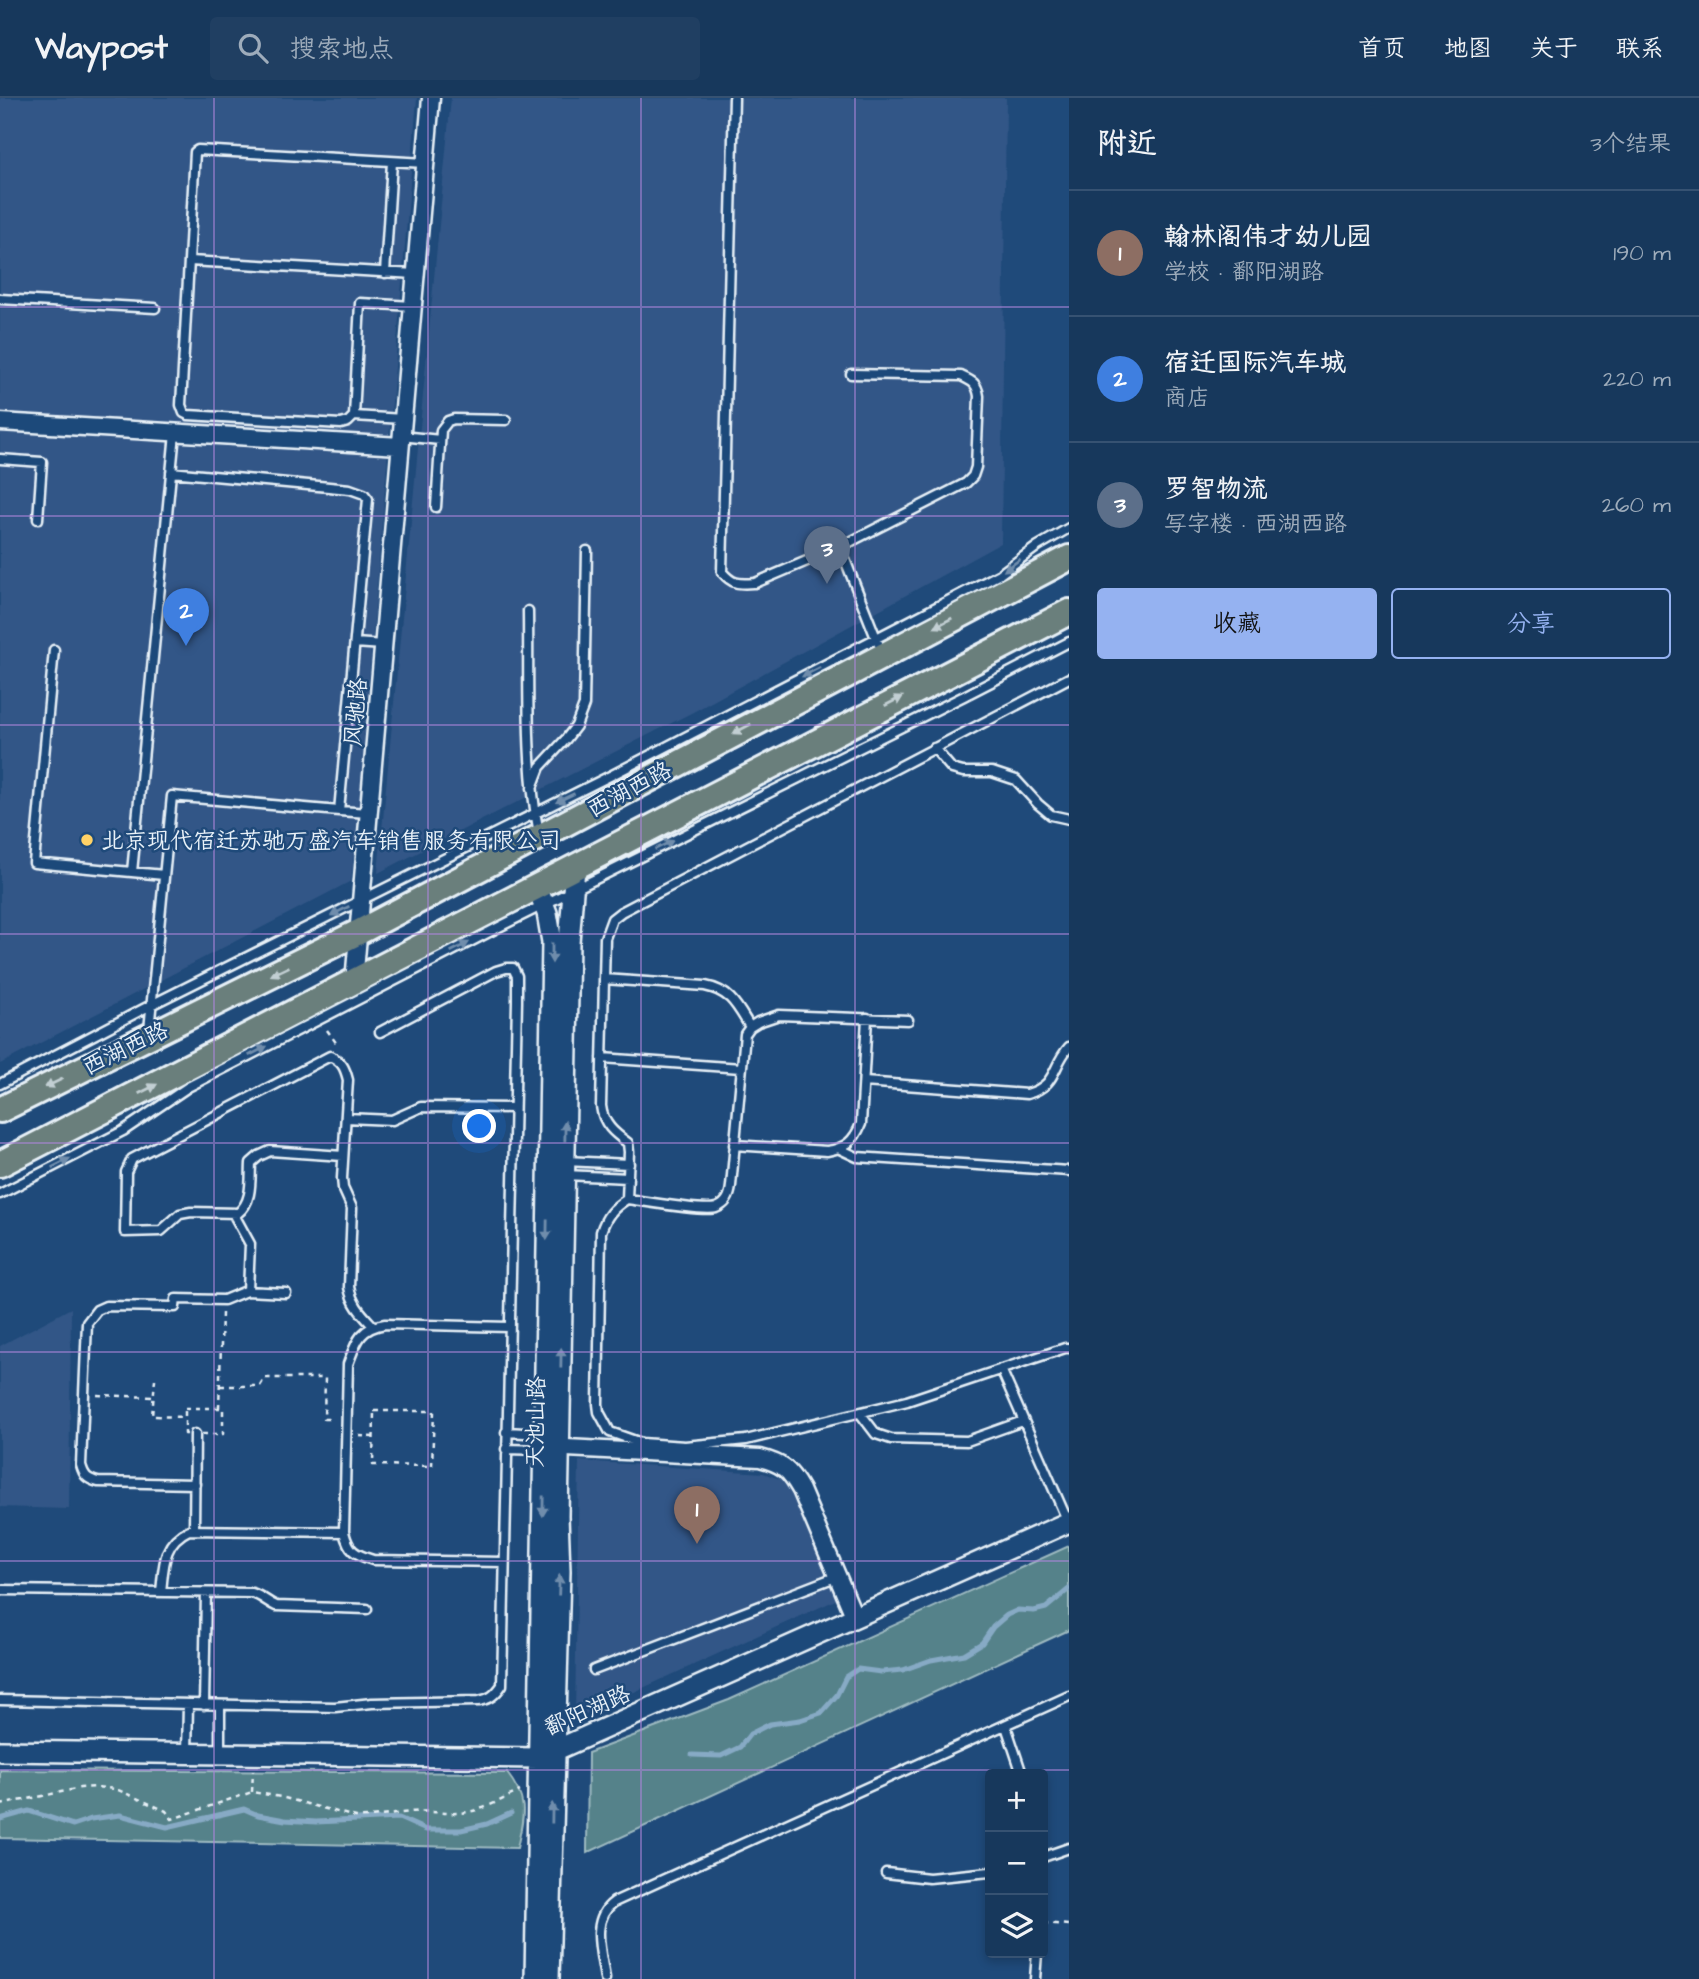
<!DOCTYPE html>
<html lang="zh">
<meta charset="utf-8">
<style>
:root{--surface:#17385c;--page:#203f62;--text:#f1f3f6;--muted:#9eacbb;--line:#365272;--accent:#95b2f1}
body{margin:0;font-family:"Architects Daughter","LXGW WenKai TC",sans-serif;background:var(--page);color:var(--text)}
.controls{position:absolute;right:21px;bottom:21px;display:grid;overflow:hidden;border-radius:7px;box-shadow:0 4px 10px #0003}
.controls button{width:63px;height:63px;display:grid;place-items:center;padding:0;border:0;border-bottom:2px solid var(--line);background:var(--surface);color:var(--text);font:35px sans-serif}
.you{position:absolute;left:480px;top:1029px;width:24px;height:24px;margin:-18px;border:5px solid #fff;border-radius:50%;background:#1a73e8;box-shadow:0 0 0 10px #1a73e833}
.badge{display:grid;place-items:center;width:46px;height:46px;border-radius:50%;background:var(--accent);color:#fff;font-size:23px;font-weight:700}
.pin{position:absolute;translate:-50% -58px;filter:drop-shadow(0 2px 4px #0008)}
.pin::after{content:'';position:absolute;top:37px;width:24px;height:21px;background:inherit;clip-path:polygon(0 0,100% 0,50% 100%)}
.list{margin:0;padding:0;list-style:none}
h2{display:flex;justify-content:space-between;align-items:center;height:91px;margin:0;padding:0 28px;font-size:30px}
h2 small{font-size:23px;font-weight:400;color:var(--muted)}
.list li{display:grid;grid-template-columns:46px 1fr auto;gap:21px;align-items:center;box-sizing:border-box;height:126px;padding:0 28px;border-top:2px solid var(--line)}
.list b{display:block;font-size:26px;white-space:nowrap}
.list p{margin:0;font-size:23px;white-space:nowrap;color:var(--muted)}
.list em{font-size:23px;font-style:normal;color:var(--muted)}
.actions{display:flex;gap:14px;padding:21px 28px}
.actions a{flex:1;padding:16px 0;border:2px solid var(--accent);border-radius:7px;text-align:center;font-size:24px;color:var(--accent)}
.actions .main{background:var(--accent);color:#111}
.icon{flex:none;width:38px;height:38px;fill:none;stroke:currentColor;stroke-width:2;stroke-linecap:round;stroke-linejoin:round}
.map{position:relative;flex:none;width:1069px;height:1881px;overflow:hidden}
header{display:flex;align-items:center;gap:42px;box-sizing:border-box;height:98px;padding:0 35px;background:var(--surface);border-bottom:2px solid var(--line)}
header strong{font-size:33px}
nav{display:flex;gap:38px;margin-inline-start:auto;font-size:24px}
.search{width:490px;height:63px;background:var(--page);display:flex;align-items:center;gap:18px;box-sizing:border-box;padding:0 24px;border-radius:7px;color:var(--muted);font-size:26px}
main{display:flex}
aside{flex:1;background:var(--surface)}
.map>svg:first-child{display:block}
.built{fill:#335787}
.green{fill:#55828a;stroke:#9ebac1;stroke-width:2}
.lines{fill:none;stroke-linecap:round;stroke-linejoin:round}
.stream{stroke:#87aac5;stroke-width:5}
.service-casing{stroke:#e8f1f8;stroke-width:13}
.minor-casing{stroke:#e8f1f8;stroke-width:21}
.tertiary-casing{stroke:#e8f1f8;stroke-width:24}
.primary-casing{stroke:#e8f1f8;stroke-width:30}
.path{stroke:#e8f1f8;stroke-width:2.5;stroke-dasharray:5 5;stroke-linecap:butt}
.service{stroke:#1f4a7a;stroke-width:8}
.minor{stroke:#1f4a7a;stroke-width:16}
.tertiary{stroke:#1f4a7a;stroke-width:19}
.primary{stroke:#6b7f7c;stroke-width:24}
.oneway{fill:#6f8dac}
.oneway2{fill:#c2cfd3}
.grid{fill:none;stroke:#ac85d9;stroke-width:2;stroke-opacity:0.55}
.poi-dot{fill:#ffd166;stroke:#1f4a7a;stroke-width:2.5}
.labels{text-anchor:middle;stroke-width:5;stroke-linejoin:round;paint-order:stroke}
.street-label{font-size:23px;fill:#e8f1f8;stroke:#1f4a7a}
.poi-label{font-size:23px;fill:#e8f1f8;stroke:#1f4a7a;text-anchor:start}
</style>
<header>
<strong>Waypost</strong>
<div class="search"><svg class="icon" aria-label="search" viewBox="0 0 24 24"><circle cx="10" cy="10" r="6"/><path d="M15 15l6 6"/></svg>搜索地点</div>
<nav><a>首页</a><a>地图</a><a>关于</a><a>联系</a></nav>
</header>
<main>
<div class="map">
<svg width="1069" height="1881" viewBox="0 0 1069 1881">
<rect width="100%" height="100%" fill="#1f4a7a"/>
<filter id="ink" filterUnits="userSpaceOnUse"><feTurbulence type="fractalNoise" baseFrequency=".0143" numOctaves="2"/><feDisplacementMap in="SourceGraphic" scale="14" xChannelSelector="R" yChannelSelector="G"/><feConvolveMatrix kernelMatrix="1 2 1 2 8 2 1 2 1" color-interpolation-filters="sRGB"/></filter>
<g filter="url(#ink)">
<path class="built" d="M0,0H417L357,731L351,783L0,966Z
M451,0H1006L1001,445L693,614L378,775Z
M71,1210L69,1411L0,1409V1248Z
M579,1363L763,1375L785,1383L793,1391L838,1501L575,1621Z"/>
<path class="green" d="M1069,1448V1532L587,1755L588,1655L729,1602Z
M0,1672L507,1675C529,1703 524,1717 517,1750L0,1740Z"/>
<g class="lines">
<path class="stream" d="M692,1657L721,1658L740,1649L750,1636L770,1626L800,1622L821,1615L837,1597L846,1579L858,1571L881,1574L903,1572L931,1562L964,1556L982,1545L993,1529L1007,1517L1018,1512L1034,1513L1046,1510L1069,1491
M0,1721L29,1713L73,1727L91,1721L120,1717L167,1729L244,1711L258,1717L285,1722L316,1724L399,1720L426,1732H461L487,1726L511,1715"/>
<defs>
<path id="service" d="M734,0L722,474C733,487 739,486 755,485L840,449L878,545
M190,163L415,176
M385,175L392,64
M0,201L155,210
M354,318L348,324L341,326L188,317L184,315L181,307L195,54L198,52L425,65
M403,321L354,318L360,205L413,208
M401,338L440,342
M0,361L42,364L38,421
M171,374L350,391L364,396L368,401L339,713L369,715
M436,409L441,332L448,323L454,321L506,322
M840,449L966,385L973,378L976,369L979,298C977,285 972,283 961,278L851,276
M528,513C529,587 525,663 539,736
M355,545L383,547
M54,552L34,765L164,777
M934,650L952,671L963,674H992L1016,682L1038,706L1051,717L1069,721
M532,690L540,669L566,641L576,628L584,607L587,453
M132,774L175,335
M604,881L705,888C731,893 737,908 750,929
M908,922L779,917L758,924L750,929L745,936L731,1088C730,1098 727,1106 716,1110C704,1114 643,1103 627,1101C613,1110 606,1118 601,1134L598,1306L599,1314L610,1334L641,1345L685,1348L746,1342L907,1303L1065,1250H1069
M149,932L172,698L339,713
M602,960L741,970
M864,984L1027,996C1058,987 1051,969 1069,949
M0,986L151,907L612,677L1000,476L1038,448L1069,430
M346,1020L392,1022L421,1009L514,1010
M734,1047L827,1053C846,1050 854,1043 861,1026L867,920
M840,1051L857,1059L1069,1073
M343,1058L270,1053L259,1058L251,1065C250,1082 253,1103 238,1115L191,1114L180,1116L161,1133L125,1134L126,1074L132,1061L330,958C342,963 345,970 348,982L342,1080L343,1090L352,1110L349,1189C352,1206 361,1215 373,1228
M565,1063L629,1066
M565,1077L628,1080
M0,1096L123,1033L188,989L501,828L964,598L1069,544
M627,1101L629,1054L628,1045C614,1035 603,1026 601,1008L605,840L612,821L621,814L1069,580
M233,1115L250,1146L248,1193
M1001,1271L1068,1424
M860,1315L876,1336L891,1341L967,1343L1023,1323
M506,1334L544,1336
M506,1351L544,1352
M195,1386L98,1384C87,1381 84,1378 81,1367L87,1225L97,1212L106,1208L175,1209L176,1201L224,1202L246,1193L286,1195
M194,1431L195,1336
M504,1464L373,1462C354,1456 349,1453 344,1434L348,1266C356,1245 359,1230 385,1226L509,1229
M0,1492L252,1495C262,1498 267,1504 276,1508L367,1511
M161,1494C164,1468 162,1445 189,1432L344,1434
M594,1572L838,1478
M0,1602L335,1609L372,1605L479,1603C490,1601 495,1597 502,1587L517,903V878L513,870H506L496,873L380,934
M204,1607L206,1495
M1006,1628L1022,1676
M187,1656L188,1606
M220,1656V1607
M1043,1759L1069,1750
M886,1775L929,1780L990,1774
M605,1881C602,1856 589,1822 614,1804L1069,1598
M1035,1881L1037,1855"/>
<path id="minor" d="M0,324L400,348
M354,884L431,0
M547,1349L760,1360C783,1366 789,1371 801,1392L855,1520"/>
<path id="tertiary" d="M0,1653L538,1660L1069,1424
M535,1881L552,844L547,815L537,789
M549,1881L560,1473L558,1418L569,844L575,769"/>
<path id="primary" d="M0,1012L359,834L1069,460
M0,1066C358,884 712,696 1069,514"/>
</defs>
<use href="#service" class="service-casing"/>
<use href="#minor" class="minor-casing"/>
<use href="#tertiary" class="tertiary-casing"/>
<use href="#primary" class="primary-casing"/>
<path class="path" d="M327,932L337,946
M155,1281L152,1318L184,1319
M220,1288H260L265,1280H325L324,1321H333
M97,1297L153,1299
M185,1310H223V1336H185Z
M219,1310L222,1215
M374,1313H434L432,1368L373,1367Z
M359,1338L373,1339
M252,1694L253,1673
M0,1707L80,1690L96,1689L116,1691L166,1713L172,1721L252,1694L281,1699L356,1719C375,1720 392,1716 410,1714C426,1712 443,1716 459,1715C481,1714 500,1702 520,1693
M1043,1825L1069,1827"/>
<use href="#service" class="service"/>
<use href="#minor" class="minor"/>
<use href="#tertiary" class="tertiary"/>
<use href="#primary" class="primary"/>
</g>
<defs><path id="oneway-solid" d="M-6-.8H1V-3.2L6.5 0L1 3.2V.8H-6Z" transform="scale(1.75)"/></defs>
<g class="oneway">
<use href="#oneway-solid" transform="translate(1012 467) rotate(144)"/>
<use href="#oneway-solid" transform="translate(811 574) rotate(153)"/>
<use href="#oneway-solid" transform="translate(565 700) rotate(154)"/>
<use href="#oneway-solid" transform="translate(664 747) rotate(-26)"/>
<use href="#oneway-solid" transform="translate(340 813) rotate(153)"/>
<use href="#oneway-solid" transform="translate(460 849) rotate(-27)"/>
<use href="#oneway-solid" transform="translate(552 855) rotate(90)"/>
<use href="#oneway-solid" transform="translate(258 953) rotate(-27)"/>
<use href="#oneway-solid" transform="translate(565 1033) rotate(-89)"/>
<use href="#oneway-solid" transform="translate(61 1065) rotate(-27)"/>
<use href="#oneway-solid" transform="translate(547 1132) rotate(91)"/>
<use href="#oneway-solid" transform="translate(561 1260) rotate(-89)"/>
<use href="#oneway-solid" transform="translate(543 1408) rotate(91)"/>
<use href="#oneway-solid" transform="translate(559 1487) rotate(-88)"/>
<use href="#oneway-solid" transform="translate(552 1715) rotate(-89)"/>
</g>
<g class="oneway2">
<use href="#oneway-solid" transform="translate(943 525) rotate(152)"/>
<use href="#oneway-solid" transform="translate(894 603) rotate(-27)"/>
<use href="#oneway-solid" transform="translate(742 631) rotate(152)"/>
<use href="#oneway-solid" transform="translate(280 873) rotate(154)"/>
<use href="#oneway-solid" transform="translate(54 985) rotate(154)"/>
<use href="#oneway-solid" transform="translate(148 991) rotate(-27)"/>
</g>
</g>
<path class="grid" d="M214,0V1881M428,0V1881M641,0V1881M855,0V1881M0,209H1069M0,418H1069M0,627H1069M0,836H1069M0,1045H1069M0,1254H1069M0,1463H1069M0,1672H1069"/>
<circle class="poi-dot" cx="87" cy="742" r="7"/>
<g class="labels">
<g class="street-label">
<text transform="translate(355 614) rotate(-85)" y="8">风驰路</text>
<text transform="translate(629 691) rotate(-28)" y="8">西湖西路</text>
<text transform="translate(125 950) rotate(-26)" y="8">西湖西路</text>
<text transform="translate(535 1324) rotate(-89)" y="8">天池山路</text>
<text transform="translate(587 1612) rotate(-24)" y="8">鄱阳湖路</text>
</g>
<g class="poi-label">
<text x="101" y="750">北京现代宿迁苏驰万盛汽车销售服务有限公司</text>
</g>
</g>
</svg>
<div class="controls">
<button>+</button>
<button>−</button>
<button><svg class="icon" aria-label="layers" viewBox="0 0 24 24"><path d="M12 4l9 5-9 5-9-5zM3 14l9 5 9-5"/></svg></button>
</div>
<div class="you"></div>
<div class="pin badge" style="left:697px;top:1446px;background:#8d6e63">1</div>
<div class="pin badge" style="left:186px;top:548px;background:#3f7fe0">2</div>
<div class="pin badge" style="left:827px;top:486px;background:#5c6f8a">3</div>
</div>
<aside>
<h2>附近<small>3个结果</small></h2>
<ul class="list">
<li><span class="badge" style="background:#8d6e63">1</span><div><b>翰林阁伟才幼儿园</b><p>学校 · 鄱阳湖路</p></div><em>190 m</em></li>
<li><span class="badge" style="background:#3f7fe0">2</span><div><b>宿迁国际汽车城</b><p>商店</p></div><em>220 m</em></li>
<li><span class="badge" style="background:#5c6f8a">3</span><div><b>罗智物流</b><p>写字楼 · 西湖西路</p></div><em>260 m</em></li>
</ul>
<div class="actions"><a class="main">收藏</a><a>分享</a></div>
</aside>
</main>
